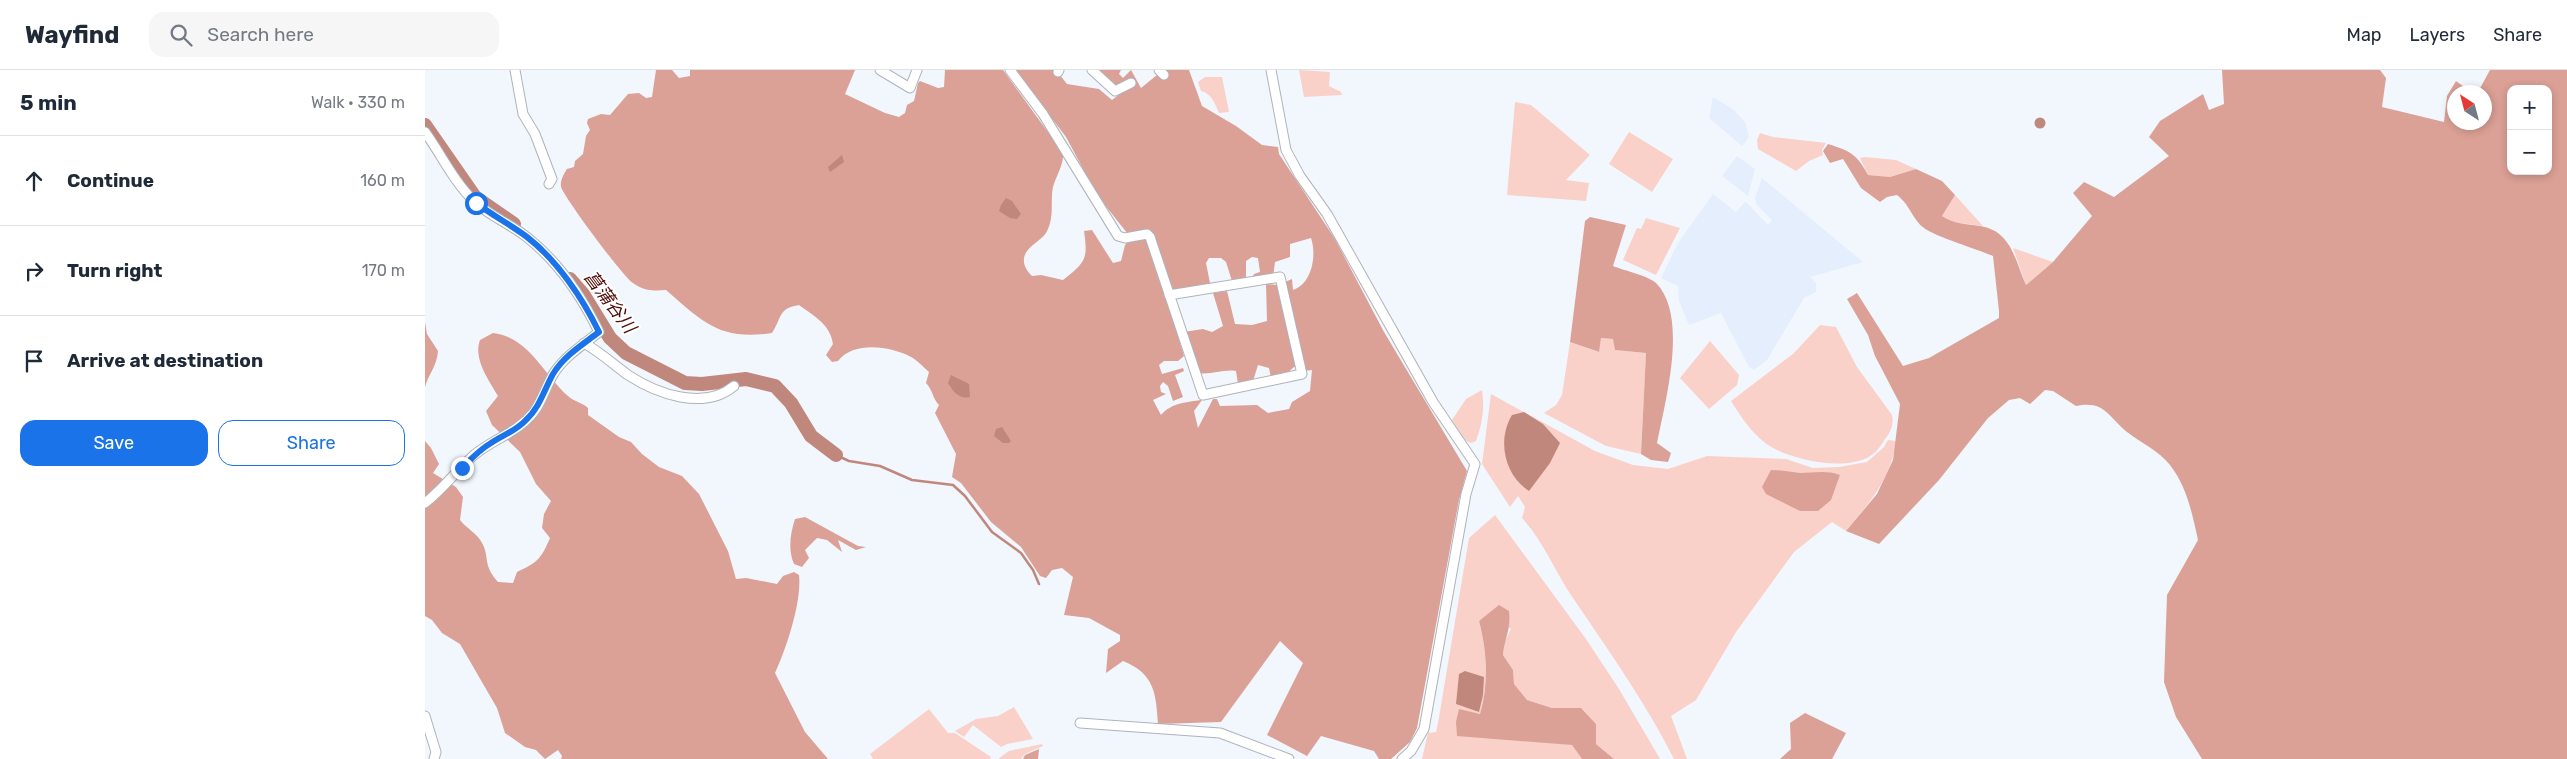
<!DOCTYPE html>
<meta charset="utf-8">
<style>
:root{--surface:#fff;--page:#f6f6f7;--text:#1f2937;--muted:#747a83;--line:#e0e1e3;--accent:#1a73e8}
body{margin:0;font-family:Rubik,"Noto Sans JP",sans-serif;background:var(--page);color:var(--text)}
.controls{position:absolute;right:15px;top:15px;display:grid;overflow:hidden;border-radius:10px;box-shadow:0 2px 8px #0003}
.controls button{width:45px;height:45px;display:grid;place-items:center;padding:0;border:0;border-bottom:1px solid var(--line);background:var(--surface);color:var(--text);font:25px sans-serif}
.compass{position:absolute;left:2022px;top:15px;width:45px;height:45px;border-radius:50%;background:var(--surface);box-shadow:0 2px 8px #0003;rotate:324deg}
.stop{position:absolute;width:15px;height:15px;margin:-11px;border:4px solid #1a73e8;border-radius:50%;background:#fff}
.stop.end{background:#1a73e8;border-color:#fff;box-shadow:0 1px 5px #0008}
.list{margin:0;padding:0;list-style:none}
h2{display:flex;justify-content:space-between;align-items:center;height:65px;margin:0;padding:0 20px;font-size:21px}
h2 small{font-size:16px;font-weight:400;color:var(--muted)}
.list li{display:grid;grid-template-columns:32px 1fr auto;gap:15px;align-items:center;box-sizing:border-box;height:90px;padding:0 20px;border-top:1px solid var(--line)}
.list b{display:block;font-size:19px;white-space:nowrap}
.list em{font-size:16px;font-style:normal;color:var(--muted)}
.actions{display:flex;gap:10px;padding:15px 20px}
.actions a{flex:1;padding:11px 0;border:1px solid var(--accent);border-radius:15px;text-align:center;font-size:18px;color:var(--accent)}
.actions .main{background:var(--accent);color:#fff}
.icon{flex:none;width:28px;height:28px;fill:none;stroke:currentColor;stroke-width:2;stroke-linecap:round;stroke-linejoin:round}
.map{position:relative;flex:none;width:2142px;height:689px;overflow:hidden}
header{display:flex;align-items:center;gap:30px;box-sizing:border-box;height:70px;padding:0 25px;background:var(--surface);border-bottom:1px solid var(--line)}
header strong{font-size:24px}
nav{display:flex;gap:28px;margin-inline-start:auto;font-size:18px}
.search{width:350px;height:45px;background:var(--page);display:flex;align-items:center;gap:12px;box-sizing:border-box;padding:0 18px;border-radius:15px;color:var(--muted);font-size:19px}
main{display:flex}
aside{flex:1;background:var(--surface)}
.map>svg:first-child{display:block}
.built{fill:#e4eefd}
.green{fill:#f9d1c9;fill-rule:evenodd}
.forest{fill:#dba096;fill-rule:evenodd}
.water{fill:#c0877d}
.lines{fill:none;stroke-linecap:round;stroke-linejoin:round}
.stream{stroke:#c0877d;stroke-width:2.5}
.river{stroke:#c0877d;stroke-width:14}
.minor-casing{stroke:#aeb3bb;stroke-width:11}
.minor{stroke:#fff;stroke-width:9}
.route{stroke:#1a73e8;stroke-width:6}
.labels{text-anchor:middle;stroke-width:4;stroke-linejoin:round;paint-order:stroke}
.water-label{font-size:18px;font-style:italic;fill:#520c05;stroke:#fff}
</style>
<header>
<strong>Wayfind</strong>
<div class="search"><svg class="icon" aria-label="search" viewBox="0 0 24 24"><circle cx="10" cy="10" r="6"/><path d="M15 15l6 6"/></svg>Search here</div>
<nav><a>Map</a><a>Layers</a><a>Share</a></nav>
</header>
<main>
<aside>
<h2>5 min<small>Walk · 330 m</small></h2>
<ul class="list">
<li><svg class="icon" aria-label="ahead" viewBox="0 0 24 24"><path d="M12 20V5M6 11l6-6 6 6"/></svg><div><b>Continue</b></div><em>160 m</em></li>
<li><svg class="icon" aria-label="right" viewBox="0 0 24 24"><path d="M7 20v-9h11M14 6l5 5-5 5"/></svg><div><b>Turn right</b></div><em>170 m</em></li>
<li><svg class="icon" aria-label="arrive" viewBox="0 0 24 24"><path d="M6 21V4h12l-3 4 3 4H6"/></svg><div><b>Arrive at destination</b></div></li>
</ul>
<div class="actions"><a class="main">Save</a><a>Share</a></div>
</aside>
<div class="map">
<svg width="2142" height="689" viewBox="0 0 2142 689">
<rect width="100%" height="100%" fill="#f2f7fe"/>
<path class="built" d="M1288,27L1309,40L1320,52L1324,67L1317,76L1284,48Z
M1312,86L1330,99L1323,126L1297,106Z
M1337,108L1438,192L1385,207L1391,213V222L1379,228L1342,290L1329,300L1324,297L1296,243L1264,255L1254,231L1253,216L1236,208L1253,173L1288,124L1311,142L1320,132L1322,133L1343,155L1347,150L1331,134L1330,128Z"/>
<path class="green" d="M874,0L905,2L904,16L916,22L917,25L879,27Z
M780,7H797L804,42L794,43C789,32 787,24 776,21L773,12Z
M1090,32L1106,35L1165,85L1141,110L1164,113L1161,131L1082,125Z
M1204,62L1248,89L1227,122L1184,94Z
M1335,63L1348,67L1401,73L1397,80L1398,85L1384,91L1371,101L1333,79L1332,70Z
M1440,87L1471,90L1491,99L1465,107L1443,105L1435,88Z
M1530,125L1558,156L1526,152L1517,146Z
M1221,148L1255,158L1231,205L1198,190L1212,158L1216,159Z
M1588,178L1628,192L1601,215Z
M1395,255L1411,257L1432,297L1467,345C1469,354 1466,362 1460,369C1457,374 1453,380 1448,384C1426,402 1375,391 1352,380C1331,370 1318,350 1306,331L1369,283Z
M1176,268L1189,269L1190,280L1221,283L1216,384L1181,376L1119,343L1131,335L1137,325L1145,272L1173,282Z
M1285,271L1314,305L1312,315L1284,339L1255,308Z
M1057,320C1060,338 1057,355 1051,371L1046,373L1040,370L1027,350L1041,329Z
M1066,324L1170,381L1208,395L1243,399L1282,386L1361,389L1388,398L1414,397L1442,392L1459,377L1463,370L1471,371C1466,409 1444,433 1421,461L1407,452L1369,482L1311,562L1271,630L1246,646L1262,689H1249C1221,633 1183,580 1148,528C1130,502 1119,472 1097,448L1100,437L1093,426L1085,437L1057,394ZM1364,400L1372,403L1415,405L1410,418Z
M1070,445L1161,569L1194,619L1235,689H1189L1171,674V654L1156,638H1127L1102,630L1089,614L1088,600L1078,585L1080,571L1086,559L1066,543L1054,551C1062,582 1064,614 1055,644L1034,640L1105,670L1147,675L1157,689H997L1003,663L1011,662L1013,653L1044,468Z
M589,637L608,669L582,674L576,677L548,655L539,667L530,661L551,649L573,646Z
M504,639L523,663H530L566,687L565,689H448L445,684Z
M617,674L618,676L600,684L596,689H573L584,681Z"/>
<path class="forest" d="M231,0H247L254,8L265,6V0H430L420,24L460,43L474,47L480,43L482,35L489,31L493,13L495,11L513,18L519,17L520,0H578L638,83C639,95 631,106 628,117C625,132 630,148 621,163C616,171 599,178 599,189C598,196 603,202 607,206L616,205L638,210C661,192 663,189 659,161L667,160L688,193L696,191L700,175L706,168L672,125L641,67L590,0H631L642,14L674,19L687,30L708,14L691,19L672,0H696L694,4L698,8L706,0L716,18L738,0H764L777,36L811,56L837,75L853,77L854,84L910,169L959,262L1042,401L1034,430L992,658L985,672L966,689H954L949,681L896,666L882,686L842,665L878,593L855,571L796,652L733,654C731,624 730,604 698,591L681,603L683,579L695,571V565L664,548L639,545L648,507L637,498L627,500L621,508L615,506L596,477L566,452L536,413L527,407L531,384L510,343L514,335C507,328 508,320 501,313L504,302C498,297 492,290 486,287C465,276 429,271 413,291L407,292L401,285L408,274C405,254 390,247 374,235C353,238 357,248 347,263C295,271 278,252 241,220C228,221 219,221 208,213C198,207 139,127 136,117C135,110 139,104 142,99L149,97L150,91L158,84L161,66L165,60L162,53L163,49L176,44L185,45L203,24L214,23L221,28L227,27ZM886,168C892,185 887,214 868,220L867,209L853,215L841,214L842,251L827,255L810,254L802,221L788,223L798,256L787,262L778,259L759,262L773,303C786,305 798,299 811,301L813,314L828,311L833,295L844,298L846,308L861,304L869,297L879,301L887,300L885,321L867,332L864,339L843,343L832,335L795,336L792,329H788L773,358L769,341L777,330C762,332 746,333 736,345L728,330L741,324L736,322L735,316L738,312L743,316L748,331L758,327L750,305L759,301L758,298L737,304L734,295L739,291H753L759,286L739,222L799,212L785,213L781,193L784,188H796L801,192L807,211L821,210V191L827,187L833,188L835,202L829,204L826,210L848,207L850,192L865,187V174Z
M1797,0H1955L1961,8L1957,37L2019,52L2022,26L2031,11L2046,22H2030V52H2060V22H2053L2065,0H2142V689H1777L1751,647L1739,612L1742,525L1773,470C1767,443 1762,417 1745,395C1734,381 1715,372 1702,362C1683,346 1679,330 1651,336L1628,321L1620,320L1605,334L1595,328L1584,330L1563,348L1514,410L1454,474L1421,461L1452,424L1468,390L1475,334L1450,286L1443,265L1422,229L1432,223L1478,296L1504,288L1574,248V241L1568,186C1552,179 1511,167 1499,158C1487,149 1486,136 1472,125L1462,127L1455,132L1436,118L1418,89L1405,93L1398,81L1403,74C1425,81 1432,84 1443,105L1465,107L1491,99L1517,111L1530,125L1517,146C1529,154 1541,154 1555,156C1587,161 1590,191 1601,215L1628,192L1667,146L1648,123L1659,112L1689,127L1744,86L1724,67L1735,51L1778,24L1784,40L1799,34ZM2086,19H2123V101H2086Z
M1165,147L1201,155L1188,196C1200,201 1222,205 1231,213C1264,246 1240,332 1232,373L1246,383L1243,392L1226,390L1216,384L1221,283L1190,280L1188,269L1176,268L1174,282L1145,272L1160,151Z
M0,252L2,264L13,281C12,296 4,303 0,317Z
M68,263C104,267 118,304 143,326C149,332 157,332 163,338V345L194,367L206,372L217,384L234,397L257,406L274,424L303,481L311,509L321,508L352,514L358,506L369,502L374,505C377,532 361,579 350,603L380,662L403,689H136L137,686L133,680L120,689L111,680L100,677L80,663L72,638L35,574L17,563L7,550L0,546V371L6,378L14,394L8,403L31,417L38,427L35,450C42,459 52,463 57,473C65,487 57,494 73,512L88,513L92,502C112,493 116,489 125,468L117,458L119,444L126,431L111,414L95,382L67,355L61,341L73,326C64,310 48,289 55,270Z
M1346,400C1356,400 1365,402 1375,403C1389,403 1401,400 1415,405L1406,430L1393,441H1375L1341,424L1337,417Z
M380,447L433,476L441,477L431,480L413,470L417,482L402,470L392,468L380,480L384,488L377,497L369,494C363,480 365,464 370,449Z
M1074,535L1084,541C1086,561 1080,566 1078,585L1088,600L1089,614L1102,630L1127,638H1156L1171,654V674L1189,689H1157L1147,675L1032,666L1031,652L1034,639L1055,644C1064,614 1062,581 1054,551Z
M1380,643L1421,663L1407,689H1355L1366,679L1365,653Z
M614,679L613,689H598L600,685Z"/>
<path class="water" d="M1609.5 53a5.5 5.5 0 1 1 11 0a5.5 5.5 0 1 1-11 0Z
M417,85L419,92L405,102L403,97Z
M581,128L587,131L596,144L592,149L585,148L574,141L576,135Z
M526,305L544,314L545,327C534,330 528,321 523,313Z
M1099,342L1118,354L1135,373L1125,393L1104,421C1079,405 1072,370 1087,345Z
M577,357L586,371L584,373H578L569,366L571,359Z
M1040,601L1059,607L1058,625L1054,642L1031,634L1034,604Z"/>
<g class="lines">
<path class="stream" d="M411,385L424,391L455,396L487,410L528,415L540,426L567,462L596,483L608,500L614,514"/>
<path class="river" d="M0,55L50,127L89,154
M145,209L158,224L185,268L201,283L260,313L277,314L321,309L350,316L366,333L386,366L411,385"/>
<defs>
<path id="minor" d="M90,0L98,44L110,64L127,109L124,114
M455,0L485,18L492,0
M585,0L618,44L693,166L700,168L722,164L725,167L778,325L877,304L855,207L744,225
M667,0L690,21L706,13
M734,0L739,5
M846,0L861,80L875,106L902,144L1008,332L1050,394L1041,424L999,659L986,681L977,689
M633,2L634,0
M0,62C16,84 29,112 49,131C64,146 86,154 103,168C133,192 157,227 174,262C158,275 140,286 129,303C121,316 117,332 108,343C92,363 68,369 49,385C32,400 19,418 0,433
M159,273C175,282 188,294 203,305C232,324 279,341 309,316
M0,646L11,682L9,689
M655,653L795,663L864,689"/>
</defs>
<use href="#minor" class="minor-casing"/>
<use href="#minor" class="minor"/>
</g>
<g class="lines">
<path class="route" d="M37,398C46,389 54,380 66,373C78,365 91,361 101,350C115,337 119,320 128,304C139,286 157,275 174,262C158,229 132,190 102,167C86,155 67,145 51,133"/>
</g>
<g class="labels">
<g class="water-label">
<text transform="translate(185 232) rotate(53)" y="6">菖蒲谷川</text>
</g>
</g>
</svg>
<div class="controls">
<button>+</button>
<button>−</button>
</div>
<svg class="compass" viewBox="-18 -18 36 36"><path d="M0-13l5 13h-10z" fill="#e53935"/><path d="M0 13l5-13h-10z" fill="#747a83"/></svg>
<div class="stop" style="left:51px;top:133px"></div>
<div class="stop end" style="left:37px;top:398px"></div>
</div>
</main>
